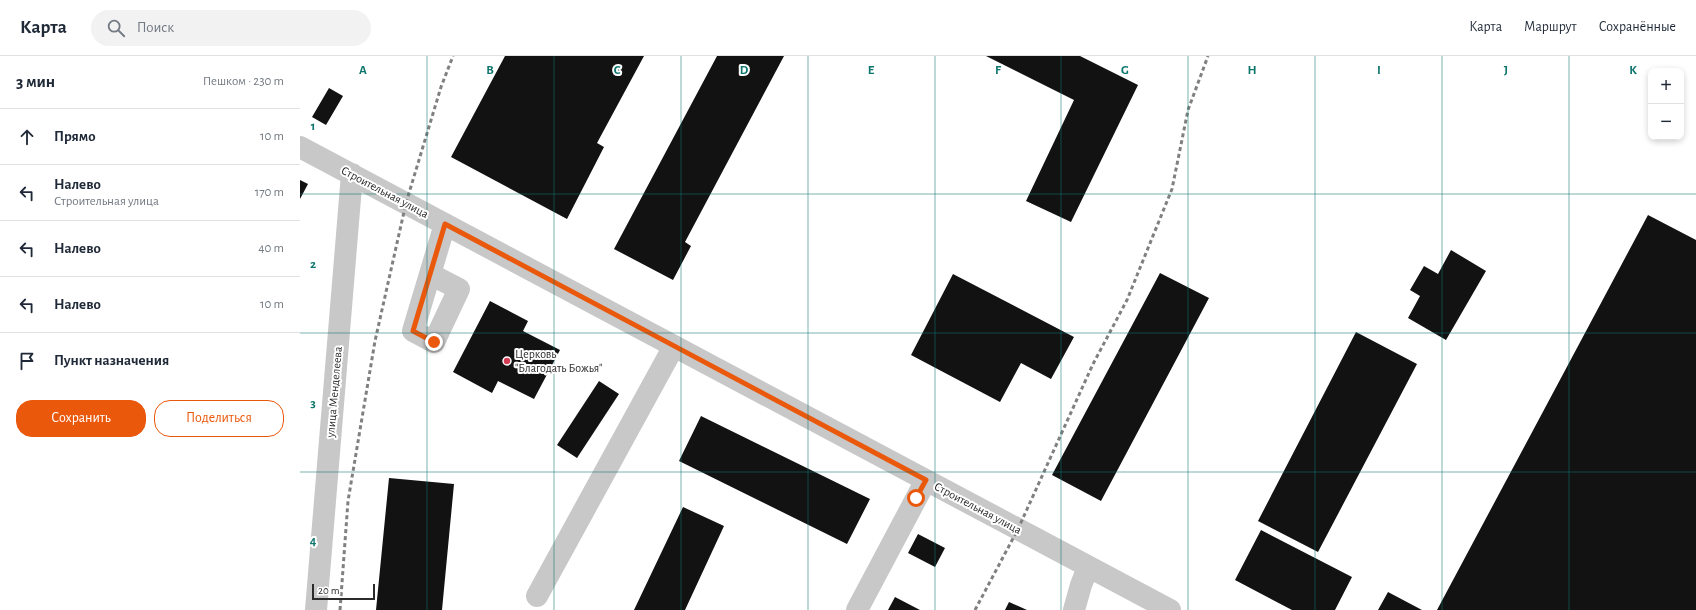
<!DOCTYPE html>
<html lang="ru">
<meta charset="utf-8">
<style>
:root{--surface:#fff;--page:#f2f2f3;--text:#1f2937;--muted:#747a83;--line:#e0e1e3;--accent:#ea580c}
body{margin:0;font-family:"Alegreya Sans",sans-serif;background:var(--page);color:var(--text)}
.controls{position:absolute;right:12px;top:12px;display:grid;overflow:hidden;border-radius:8px;box-shadow:0 2px 6px #0003}
.controls button{width:36px;height:36px;display:grid;place-items:center;padding:0;border:0;border-bottom:1px solid var(--line);background:var(--surface);color:var(--text);font:20px sans-serif}
.scale{position:absolute;left:12px;bottom:10px;width:63px;box-sizing:border-box;padding-left:4px;border:2px solid #2b2b2b;border-top:0;font-size:11px;line-height:14px;white-space:nowrap;color:#2b2b2b;-webkit-text-stroke:3px #fff;paint-order:stroke}
.stop{position:absolute;width:12px;height:12px;margin:-9px;border:3px solid #ea580c;border-radius:50%;background:#fff}
.stop.end{background:#ea580c;border-color:#fff;box-shadow:0 1px 4px #0008}
.list{margin:0;padding:0;list-style:none}
h2{display:flex;justify-content:space-between;align-items:center;height:52px;margin:0;padding:0 16px;font-size:17px}
h2 small{font-size:13px;font-weight:400;color:var(--muted)}
.list li{display:grid;grid-template-columns:26px 1fr auto;gap:12px;align-items:center;box-sizing:border-box;height:56px;padding:0 16px;border-top:1px solid var(--line)}
.list b{display:block;font-size:15px;white-space:nowrap}
.list p{margin:0;font-size:13px;white-space:nowrap;color:var(--muted)}
.list em{font-size:13px;font-style:normal;color:var(--muted)}
.actions{display:flex;gap:8px;padding:12px 16px}
.actions a{flex:1;padding:9px 0;border:1px solid var(--accent);border-radius:16px;text-align:center;font-size:14px;color:var(--accent)}
.actions .main{background:var(--accent);color:#fff}
.icon{flex:none;width:22px;height:22px;fill:none;stroke:currentColor;stroke-width:2;stroke-linecap:round;stroke-linejoin:round}
.map{position:relative;flex:none;width:1396px;height:554px;overflow:hidden}
header{display:flex;align-items:center;gap:24px;box-sizing:border-box;height:56px;padding:0 20px;background:var(--surface);border-bottom:1px solid var(--line)}
header strong{font-size:19px}
nav{display:flex;gap:22px;margin-inline-start:auto;font-size:14px}
.search{width:280px;height:36px;background:var(--page);display:flex;align-items:center;gap:10px;box-sizing:border-box;padding:0 14px;border-radius:22px;color:var(--muted);font-size:15px}
main{display:flex}
aside{flex:1;background:var(--surface)}
.map>svg:first-child{display:block}
.building{fill:#121212}
.lines{fill:none;stroke-linecap:round;stroke-linejoin:round}
.minor{stroke:#c8c8c8;stroke-width:22}
.rail{stroke:#808080;stroke-width:3;stroke-dasharray:4 3;stroke-linecap:butt}
.route{stroke:#ea580c;stroke-width:5}
.grid{fill:none;stroke:#0f766e;stroke-width:1;stroke-opacity:0.55}
.poi-dot{fill:#d43c56;stroke:#fff;stroke-width:1.5}
.labels{text-anchor:middle;stroke-width:4;stroke-linejoin:round;paint-order:stroke}
.street-label{font-size:12px;fill:#2b2b2b;stroke:#fff}
.poi-label{font-size:12px;fill:#2b2b2b;stroke:#fff;text-anchor:start}
.grid-label{font-size:13px;text-anchor:middle;font-weight:bold;fill:#0f766e;stroke:#fff;stroke-width:4;stroke-linejoin:round;paint-order:stroke}
</style>
<header>
<strong>Карта</strong>
<div class="search"><svg class="icon" aria-label="search" viewBox="0 0 24 24"><circle cx="10" cy="10" r="6"/><path d="M15 15l6 6"/></svg>Поиск</div>
<nav><a>Карта</a><a>Маршрут</a><a>Сохранённые</a></nav>
</header>
<main>
<aside>
<h2>3 мин<small>Пешком · 230 m</small></h2>
<ul class="list">
<li><svg class="icon" aria-label="ahead" viewBox="0 0 24 24"><path d="M12 20V5M6 11l6-6 6 6"/></svg><div><b>Прямо</b></div><em>10 m</em></li>
<li><svg class="icon" aria-label="left" viewBox="0 0 24 24"><path d="M17 20v-9H6M10 6l-5 5 5 5"/></svg><div><b>Налево</b><p>Строительная улица</p></div><em>170 m</em></li>
<li><svg class="icon" aria-label="left" viewBox="0 0 24 24"><path d="M17 20v-9H6M10 6l-5 5 5 5"/></svg><div><b>Налево</b></div><em>40 m</em></li>
<li><svg class="icon" aria-label="left" viewBox="0 0 24 24"><path d="M17 20v-9H6M10 6l-5 5 5 5"/></svg><div><b>Налево</b></div><em>10 m</em></li>
<li><svg class="icon" aria-label="arrive" viewBox="0 0 24 24"><path d="M6 21V4h12l-3 4 3 4H6"/></svg><div><b>Пункт назначения</b></div></li>
</ul>
<div class="actions"><a class="main">Сохранить</a><a>Поделиться</a></div>
</aside>
<div class="map">
<svg width="1396" height="554" viewBox="0 0 1396 554">
<rect width="100%" height="100%" fill="#fff"/>
<path class="building" d="M205,0H344L297,87L304,91L267,163L151,101Z
M417,0H484L385,186L391,190L373,224L314,193Z
M686,0H780L838,29L771,166L726,145L774,44Z
M29,32L43,40L26,69L12,61Z
M0,124L8,128L0,143Z
M1348,159L1396,184V554H1137Z
M1151,194L1186,215L1146,284L1108,262L1120,240L1110,234L1124,210L1138,218Z
M860,217L909,242L801,445L752,419Z
M653,218L774,281L751,323L721,307L700,346L611,299Z
M190,245L228,265L223,275L260,294L234,343L198,325L192,337L153,316Z
M1056,276L1117,308L1018,496L958,465Z
M299,325L319,338L277,402L257,389Z
M401,360L570,443L547,488L379,405Z
M89,422L154,428L142,554H76Z
M383,451L424,470L385,554H334Z
M961,474L1052,521L1035,554H992L935,524Z
M618,478L645,492L635,511L608,497Z
M1088,536L1122,554H1078Z
M595,541L620,554H588Z
M709,546L727,554H705Z"/>
<g class="lines">
<path class="minor" d="M0,91L870,554
M130,218L159,233L134,286L113,275L145,168
M237,540L374,290
M16,554L52,118
M557,554L626,424
M774,554L781,529L788,511"/>
<path class="rail" d="M40,554L48,445L75,285L106,147L141,31L153,0
M675,554L718,473L793,308L827,244L872,133L888,54L908,0"/>
</g>
<g class="lines">
<path class="route" d="M134,286L113,275L145,168L626,424L616,442"/>
</g>
<path class="grid" d="M127,0V554M254,0V554M381,0V554M508,0V554M635,0V554M761,0V554M888,0V554M1015,0V554M1142,0V554M1269,0V554M0,138H1396M0,277H1396M0,416H1396"/>
<circle class="poi-dot" cx="207" cy="305" r="4"/>
<g class="labels">
<g class="street-label">
<text transform="translate(85 136) rotate(28)" y="4">Строительная улица</text>
<text transform="translate(34 336) rotate(-85)" y="4">улица Менделеева</text>
<text transform="translate(678 452) rotate(28)" y="4">Строительная улица</text>
</g>
<g class="poi-label">
<text x="215" y="302">Церковь<tspan x="215" dy="14">"Благодать Божья"</tspan></text>
</g>
</g>
<g class="grid-label">
<text x="63" y="18">A</text>
<text x="190" y="18">B</text>
<text x="317" y="18">C</text>
<text x="444" y="18">D</text>
<text x="571" y="18">E</text>
<text x="698" y="18">F</text>
<text x="825" y="18">G</text>
<text x="952" y="18">H</text>
<text x="1079" y="18">I</text>
<text x="1206" y="18">J</text>
<text x="1333" y="18">K</text>
<text x="13" y="74">1</text>
<text x="13" y="212">2</text>
<text x="13" y="351">3</text>
<text x="13" y="489">4</text>
</g>
</svg>
<div class="controls">
<button>+</button>
<button>−</button>
</div>
<div class="scale">20 m</div>
<div class="stop" style="left:616px;top:442px"></div>
<div class="stop end" style="left:134px;top:286px"></div>
</div>
</main>
